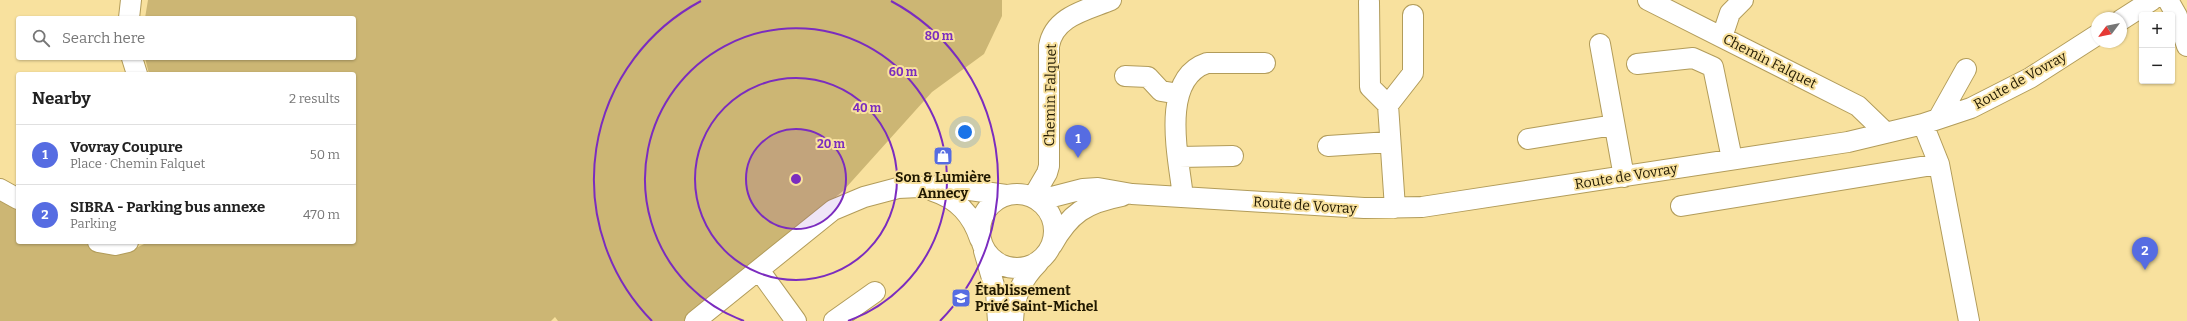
<!DOCTYPE html>
<meta charset="utf-8">
<style>
:root{--surface:#fff;--page:#f6f6f6;--text:#222;--muted:#767676;--line:#e0e0e0;--accent:#566ce2}
body{margin:0;font-family:Bitter,serif;background:var(--page);color:var(--text)}
.controls{position:absolute;right:12px;top:12px;display:grid;overflow:hidden;border-radius:4px;box-shadow:0 1px 3px #0004}
.controls button{width:36px;height:36px;display:grid;place-items:center;padding:0;border:0;border-bottom:1px solid var(--line);background:var(--surface);color:var(--text);font:20px sans-serif}
.compass{position:absolute;left:2091px;top:12px;width:36px;height:36px;border-radius:50%;background:var(--surface);box-shadow:0 1px 3px #0004;rotate:238deg}
.you{position:absolute;left:965px;top:132px;width:14px;height:14px;margin:-10px;border:3px solid #fff;border-radius:50%;background:#1a73e8;box-shadow:0 0 0 6px #1a73e833}
.badge{display:grid;place-items:center;width:26px;height:26px;border-radius:50%;background:var(--accent);color:#fff;font-size:13px;font-weight:700}
.pin{position:absolute;translate:-50% -33px;filter:drop-shadow(0 1px 2px #0008)}
.pin::after{content:'';position:absolute;top:21px;width:14px;height:12px;background:inherit;clip-path:polygon(0 0,100% 0,50% 100%)}
.list{margin:0;padding:0;list-style:none}
h2{display:flex;justify-content:space-between;align-items:center;height:52px;margin:0;padding:0 16px;font-size:17px}
h2 small{font-size:13px;font-weight:400;color:var(--muted)}
.list li{display:grid;grid-template-columns:26px 1fr auto;gap:12px;align-items:center;box-sizing:border-box;height:60px;padding:0 16px;border-top:1px solid var(--line)}
.list b{display:block;font-size:15px;white-space:nowrap}
.list p{margin:0;font-size:13px;white-space:nowrap;color:var(--muted)}
.list em{font-size:13px;font-style:normal;color:var(--muted)}
.icon{flex:none;width:22px;height:22px;fill:none;stroke:currentColor;stroke-width:2;stroke-linecap:round;stroke-linejoin:round}
.map{position:relative;flex:none;width:2187px;height:321px;overflow:hidden}
.search{position:absolute;background:var(--surface);box-shadow:0 1px 3px #0004;left:16px;top:16px;width:340px;height:44px;display:flex;align-items:center;gap:10px;box-sizing:border-box;padding:0 14px;border-radius:4px;color:var(--muted);font-size:15px}
.panel{position:absolute;background:var(--surface);box-shadow:0 1px 3px #0004;left:16px;top:72px;width:340px;height:172px;border-radius:4px}
.map>svg:first-child{display:block}
.green{fill:#ccb674}
.lines{fill:none;stroke-linecap:round;stroke-linejoin:round}
.minor-casing{stroke:#b29c5a;stroke-width:22}
.minor{stroke:#fff;stroke-width:20}
.ring{fill:none;stroke:#7b2cbf;stroke-width:2}
.labels{text-anchor:middle;stroke-width:4;stroke-linejoin:round;paint-order:stroke}
.street-label{font-size:14px;fill:#201800;stroke:#f8e19e}
.poi-label{font-size:14px;font-weight:bold;fill:#201800;stroke:#f8e19e}
.centre{fill:#7b2cbf;stroke:#f8e19e;stroke-width:2}
.ring-label{font-size:12px;text-anchor:middle;font-weight:bold;fill:#7b2cbf;stroke:#f8e19e;stroke-width:4;stroke-linejoin:round;paint-order:stroke}
</style>
<div class="map">
<svg width="2187" height="321" viewBox="0 0 2187 321">
<rect width="100%" height="100%" fill="#f8e19e"/>
<path class="green" d="M148,0H1002V16L984,54L932,92L843,191L685,321H558L555,317L551,321H0V193L18,205V242H83L89,245L130,251L148,242H354V74H149L145,58H354V18H145Z"/>
<g class="lines">
<defs>
<path id="minor" d="M1648,0L1858,106L1885,132
M2168,0L2177,16L2187,46
M1369,2L1370,87L1388,105L1395,208
M129,18L131,0
M2121,20L2152,0
M1722,37L1730,13L1743,0
M1600,44L1624,177
M132,58L137,74
M1637,64L1693,58L1713,67L1732,159
M1125,76L1148,77L1161,91L1179,94
M1388,105L1413,73V15
M1938,119L1966,69
M1528,139L1614,125
M1328,146L1390,142
M1179,157L1233,156
M1939,164L1969,321
M0,189L18,199
M933,191C958,199 972,215 980,239
M980 231a37 37 0 1 1 74 0a37 37 0 1 1-74 0Z
M1033,197H1052L1083,189L1098,188L1132,194L1364,208L1422,207L1848,142L1923,124L1971,108L2030,78L2097,35
M1033,197L1047,173L1049,166V46C1054,16 1087,10 1111,0
M1183,197C1179,159 1159,79 1207,63H1265
M1681,206L1939,164L1923,124
M98,242L115,245L128,242
M1052,245C1070,213 1086,203 1122,196
M984,251L996,292L998,321
M759,270L796,321
M695,321L833,210L864,197L898,188L941,186L1006,195
M834,321L875,292
M1013,321C1014,297 1021,280 1038,263"/>
</defs>
<use href="#minor" class="minor-casing"/>
<use href="#minor" class="minor"/>
</g>
<circle cx="796" cy="179" r="50" fill="#7b2cbf" fill-opacity=".12"/>
<g class="ring">
<circle cx="796" cy="179" r="50"/>
<circle cx="796" cy="179" r="101"/>
<path d="M744 321A151 151 0 1 1 848 321"/>
<path d="M652 321A202 202 0 0 1 701 1M891 1A202 202 0 0 1 940 321"/>
</g>
<defs>
<symbol id="shop-square" viewBox="-11 -11 22 22"><rect x="-9" y="-9" width="18" height="18" rx="4" fill="#566ce2" stroke="#f8e19e"/><path d="M-5-2.5h2.3a2.7 3.5 0 0 1 5.4 0H5L5.5 6h-11ZM-1.5-2.5h3a1.5 2.3 0 0 0-3 0Z" fill="#fff"/></symbol>
<symbol id="school-square" viewBox="-11 -11 22 22"><rect x="-9" y="-9" width="18" height="18" rx="4" fill="#566ce2" stroke="#f8e19e"/><path d="M0-5L7-2L0 1L-7-2ZM-4 1L0 2.5L4 1V4Q0 6-4 4Z" fill="#fff"/></symbol>
</defs>
<g fill-rule="evenodd">
<use href="#shop-square" x="932" y="145" width="22" height="22"/>
<use href="#school-square" x="950" y="287" width="22" height="22"/>
</g>
<g class="labels">
<g class="street-label">
<text transform="translate(1770 61) rotate(27)" y="5">Chemin Falquet</text>
<text transform="translate(2020 80) rotate(-29)" y="5">Route de Vovray</text>
<text transform="translate(1050 95) rotate(-89)" y="5">Chemin Falquet</text>
<text transform="translate(1626 176) rotate(-9)" y="5">Route de Vovray</text>
<text transform="translate(1305 205) rotate(4)" y="5">Route de Vovray</text>
</g>
<g class="poi-label">
<text x="943" y="182">Son &amp; Lumière<tspan x="943" dy="16">Annecy</tspan></text>
<text x="975" y="295" text-anchor="start">Établissement<tspan x="975" dy="16">Privé Saint-Michel</tspan></text>
</g>
</g>
<circle cx="796" cy="179" r="6" class="centre"/>
<g class="ring-label">
<text x="939" y="40">80 m</text>
<text x="903" y="76">60 m</text>
<text x="867" y="112">40 m</text>
<text x="831" y="148">20 m</text>
</g>
</svg>
<div class="controls">
<button>+</button>
<button>−</button>
</div>
<svg class="compass" viewBox="-18 -18 36 36"><path d="M0-13l5 13h-10z" fill="#e53935"/><path d="M0 13l5-13h-10z" fill="#767676"/></svg>
<div class="you"></div>
<div class="pin badge" style="left:1078px;top:158px">1</div>
<div class="pin badge" style="left:2145px;top:270px">2</div>
<div class="search"><svg class="icon" aria-label="search" viewBox="0 0 24 24"><circle cx="10" cy="10" r="6"/><path d="M15 15l6 6"/></svg>Search here</div>
<section class="panel">
<h2>Nearby<small>2 results</small></h2>
<ul class="list">
<li><span class="badge">1</span><div><b>Vovray Coupure</b><p>Place · Chemin Falquet</p></div><em>50 m</em></li>
<li><span class="badge">2</span><div><b>SIBRA - Parking bus annexe</b><p>Parking</p></div><em>470 m</em></li>
</ul>
</section>
</div>
